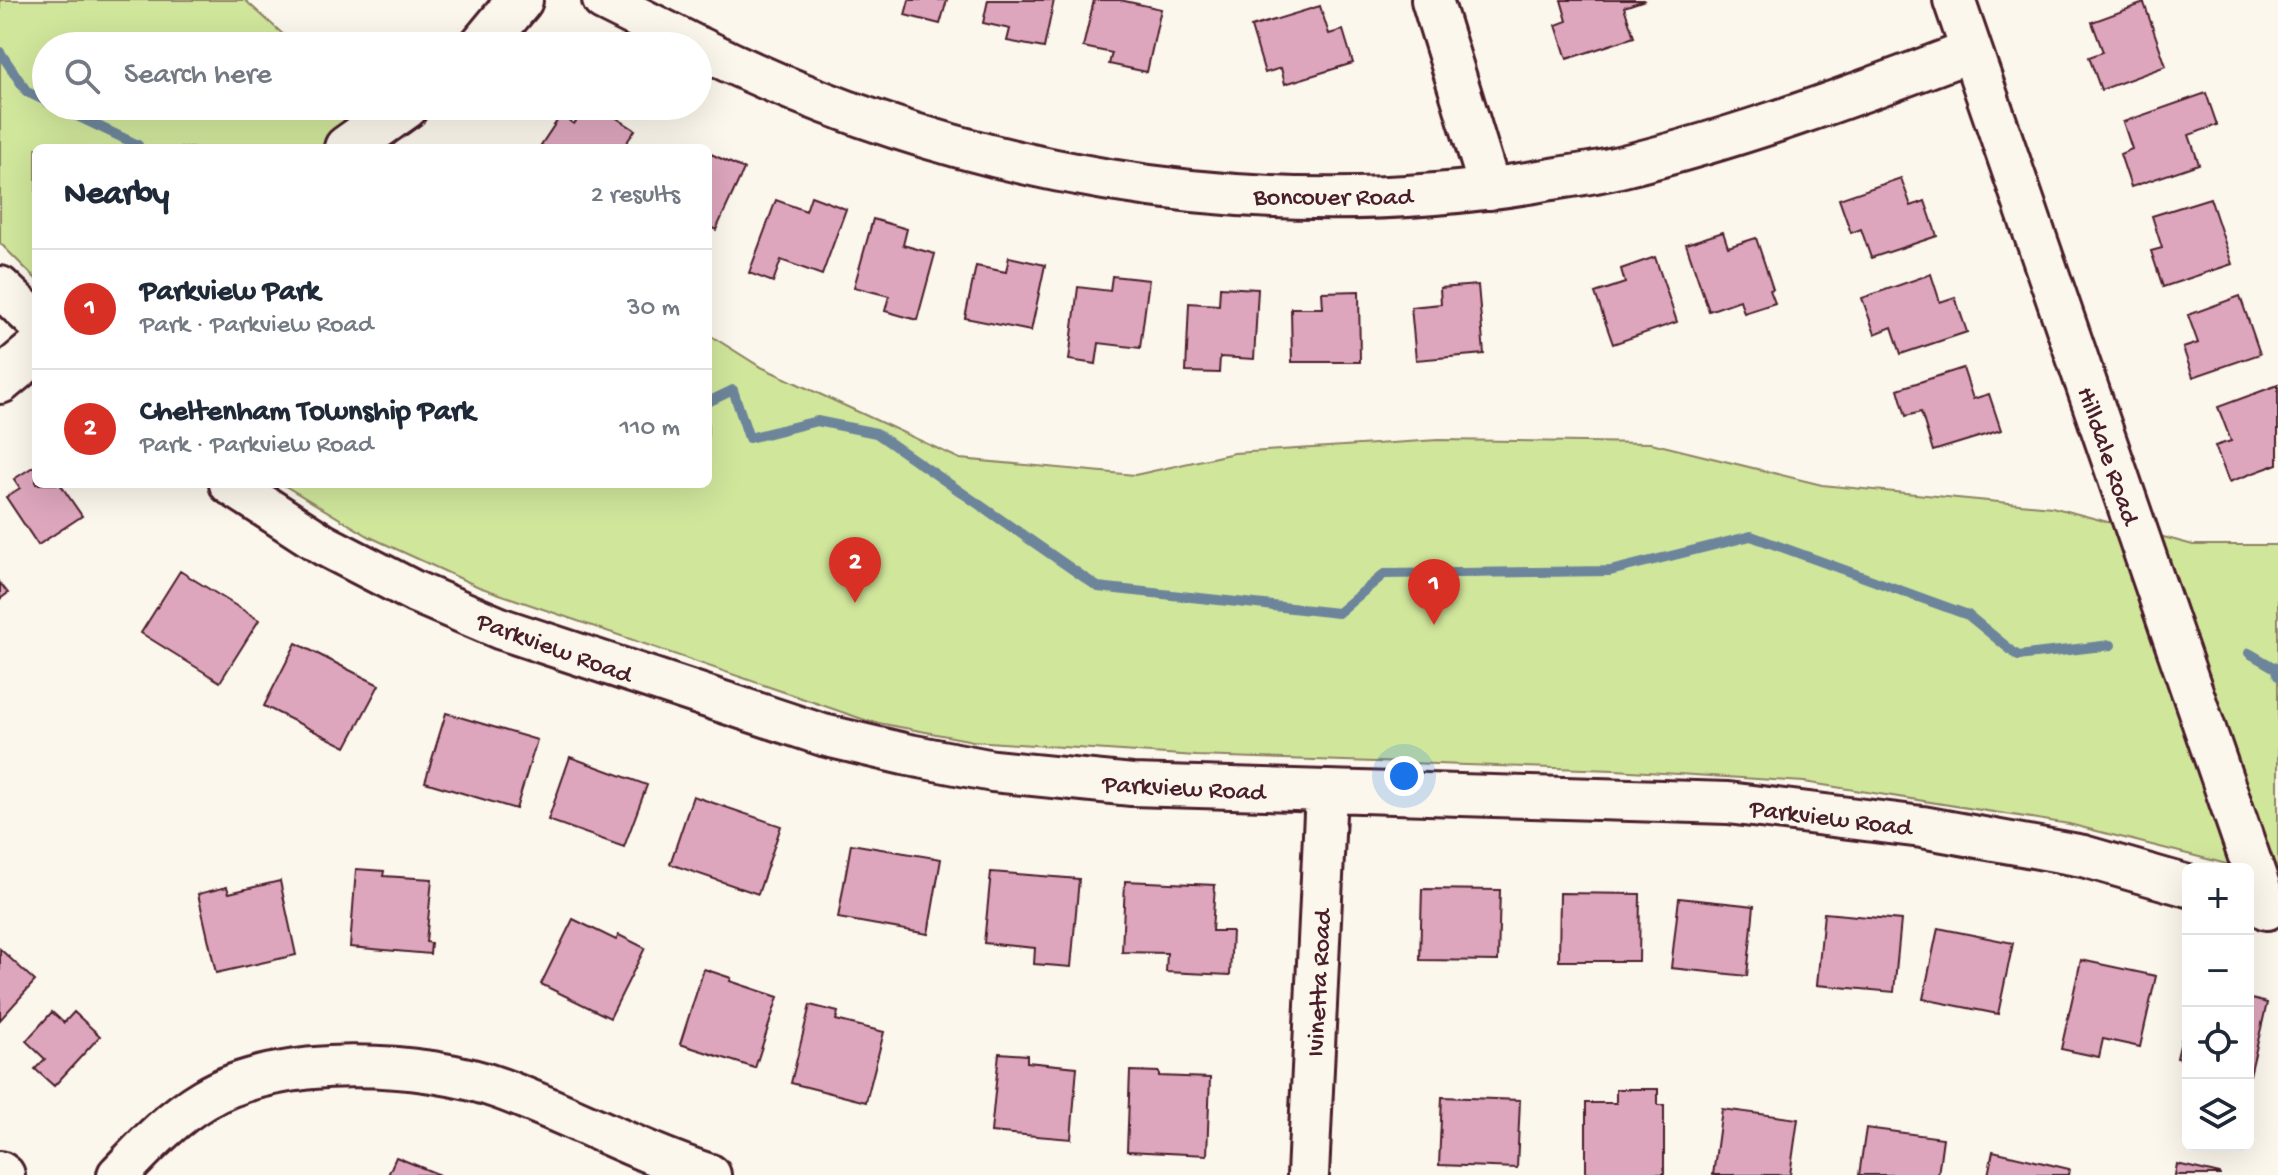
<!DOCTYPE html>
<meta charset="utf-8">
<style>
:root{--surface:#fff;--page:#f2f2f3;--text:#1f2937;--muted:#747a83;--line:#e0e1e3;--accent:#d93025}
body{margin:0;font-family:"Gochi Hand",sans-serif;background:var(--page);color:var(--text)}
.controls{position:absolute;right:24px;bottom:24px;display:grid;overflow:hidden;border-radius:12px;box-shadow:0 8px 32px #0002}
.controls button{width:72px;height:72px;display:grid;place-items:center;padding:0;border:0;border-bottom:2px solid var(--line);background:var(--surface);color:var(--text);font:40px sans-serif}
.you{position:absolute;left:1404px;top:776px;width:28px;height:28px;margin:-20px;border:6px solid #fff;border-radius:50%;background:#1a73e8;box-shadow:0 0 0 12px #1a73e833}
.badge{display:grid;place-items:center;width:52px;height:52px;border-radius:50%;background:var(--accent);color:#fff;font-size:26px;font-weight:700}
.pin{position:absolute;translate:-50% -66px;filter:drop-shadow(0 2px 4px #0008)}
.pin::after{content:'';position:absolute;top:42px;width:28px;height:24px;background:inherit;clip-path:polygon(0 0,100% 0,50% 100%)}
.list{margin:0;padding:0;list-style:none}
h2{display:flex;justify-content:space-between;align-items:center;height:104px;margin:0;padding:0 32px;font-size:34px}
h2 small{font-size:26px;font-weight:400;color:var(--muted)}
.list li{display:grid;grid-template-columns:52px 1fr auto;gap:24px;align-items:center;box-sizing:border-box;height:120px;padding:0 32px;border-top:2px solid var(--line)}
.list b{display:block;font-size:30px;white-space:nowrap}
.list p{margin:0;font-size:26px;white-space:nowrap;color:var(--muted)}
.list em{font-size:26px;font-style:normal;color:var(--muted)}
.icon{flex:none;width:44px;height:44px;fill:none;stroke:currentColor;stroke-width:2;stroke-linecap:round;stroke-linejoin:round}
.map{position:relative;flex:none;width:2278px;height:1175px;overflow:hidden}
.search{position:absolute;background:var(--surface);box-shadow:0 8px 32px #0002;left:32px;top:32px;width:680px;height:88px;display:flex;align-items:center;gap:20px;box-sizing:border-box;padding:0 28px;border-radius:44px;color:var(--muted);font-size:30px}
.panel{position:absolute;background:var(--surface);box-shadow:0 8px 32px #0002;left:32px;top:144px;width:680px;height:344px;border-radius:12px}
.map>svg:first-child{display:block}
.green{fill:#d0e69b;stroke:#8d8263;stroke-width:2}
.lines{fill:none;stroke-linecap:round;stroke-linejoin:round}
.stream{stroke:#6d859b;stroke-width:10}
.building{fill:#dda6bd;stroke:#4a1f2b;stroke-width:2}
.minor-casing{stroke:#4a1f2b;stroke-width:46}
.tertiary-casing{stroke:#4a1f2b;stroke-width:50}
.minor{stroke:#fbf7ec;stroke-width:40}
.tertiary{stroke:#fbf7ec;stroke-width:44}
.labels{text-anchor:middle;stroke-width:6;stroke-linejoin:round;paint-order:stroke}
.street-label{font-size:26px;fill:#4a1f2b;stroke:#fbf7ec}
</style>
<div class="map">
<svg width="2278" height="1175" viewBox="0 0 2278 1175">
<rect width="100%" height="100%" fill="#fbf7ec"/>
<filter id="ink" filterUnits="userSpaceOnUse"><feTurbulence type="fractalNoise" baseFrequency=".0125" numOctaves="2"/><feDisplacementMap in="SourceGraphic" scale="16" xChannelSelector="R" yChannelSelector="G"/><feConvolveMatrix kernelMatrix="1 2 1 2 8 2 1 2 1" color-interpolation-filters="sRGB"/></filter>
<g filter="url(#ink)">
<path class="green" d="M0,0H245L296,46H46V106H355L397,148H36V279L0,243Z
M708,334L759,366L960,459L1135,475L1234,453L1438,440L1651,443L1822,485L2052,507L2193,545H2278V877L2069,824L1804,782L1615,770L1196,756L973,741L868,721L479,587L370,537L282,484H708Z"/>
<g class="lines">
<path class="stream" d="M0,52L27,92L46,101
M56,106L138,145
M708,402L733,390L749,438L817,421L876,433L1098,587L1338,613L1384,574L1610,571L1751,536L1968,615L2018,656L2111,645
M2249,653L2275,668L2278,676"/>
</g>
<path class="building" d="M909,0H947L940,24L905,15Z
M988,0H1054L1044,48L1007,41L1010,29L983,23Z
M1094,0H1120L1161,9L1147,72L1109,64L1112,53L1083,47Z
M1561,0H1645L1624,7L1634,37L1567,59L1556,25L1567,21Z
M2144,3L2166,66L2101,90L2089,57L2103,52L2092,22Z
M1320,6L1329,34L1343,30L1353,63L1285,84L1281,68L1265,73L1251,27Z
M2206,93L2217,125L2189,135L2199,164L2131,187L2120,154L2132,149L2123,122Z
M586,106H598L635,130L623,148H546L541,145L561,115L574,124Z
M711,154L744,169L716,230L708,226V161Z
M1901,178L1911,206L1925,201L1937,236L1871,258L1861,229L1851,233L1839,199Z
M811,196L846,209L822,275L781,260L773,282L749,273L776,200L806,211Z
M2210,198L2232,264L2163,287L2151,251L2162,248L2152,216Z
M873,219L907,229L903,245L935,254L917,320L885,311L889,296L854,287Z
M1723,232L1728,247L1756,238L1773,289L1770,290L1775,303L1744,313L1740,300L1709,311L1686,244Z
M1009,257L1045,265L1031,331L965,318L976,266L1006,272Z
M1655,257L1677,322L1613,344L1595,293L1625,283L1621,269Z
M1931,274L1940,302L1955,297L1967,332L1901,354L1892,327L1875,334L1862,298Z
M1112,276L1149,280L1140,348L1099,343L1096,364L1069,360L1078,287L1110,291Z
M1478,285L1484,354L1416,360L1411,307L1441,304L1440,288Z
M1220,287L1258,289L1254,359L1220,357L1219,373L1186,372L1189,303L1219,305Z
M1359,291L1360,362H1292L1291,308H1323L1322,292Z
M2240,296L2260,354L2193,377L2183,348L2198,343L2188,315Z
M1963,368L1973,399L1989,394L2001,430L1933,451L1921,412L1906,416L1898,389Z
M2278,385V464L2229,482L2215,446L2231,441L2218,407Z
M36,465V484H60L82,516L38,545L6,497L20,488L14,479Z
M180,571L259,620L220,682L141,633Z
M0,583L8,593L0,599Z
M296,643L379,685L346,747L264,706Z
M446,713L537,740L516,809L425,782Z
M570,757L647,785L624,847L548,820Z
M693,796L781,826L758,894L670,864Z
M851,844L941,859L928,934L838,918Z
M356,869L384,871L383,876L432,879L426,942L431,943L430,954L350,947Z
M991,872L1079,879L1071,967L1034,964L1035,948L984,943Z
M280,881L296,955L216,973L198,894L227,887L229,893Z
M1125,881L1215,885L1212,931H1232L1230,975L1166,972L1167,953L1122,952Z
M1422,889L1500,890L1498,961L1420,960Z
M1560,893L1640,894L1639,961H1559Z
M1679,898L1754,906L1747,976L1671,968Z
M1824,913L1901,920L1894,992L1817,985Z
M573,919L616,940L619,935L645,948L610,1018L541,984Z
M1938,928L2013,943L1998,1014L1923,999Z
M0,949L35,981L0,1020Z
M2081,960L2156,976L2140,1047L2103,1039L2099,1057L2061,1049Z
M704,969L731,978L730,981L778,997L755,1068L680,1044Z
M2248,998L2267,1003L2250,1075L2248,1074Z
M810,1005L838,1012L836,1020L884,1032L866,1102L791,1083Z
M52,1012L64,1023L74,1012L100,1036L54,1086L35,1069L45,1059L26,1041Z
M2188,1012V1060L2177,1058Z
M999,1053L1027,1055V1062L1077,1067L1071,1139L991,1132Z
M1130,1071L1159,1072V1076L1210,1078L1207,1155L1127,1151Z
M1616,1089H1658V1105H1664V1174L1586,1173V1103H1616Z
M1442,1097L1520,1100L1517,1168L1439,1165Z
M1722,1109L1798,1119L1790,1175H1713Z
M1866,1128L1943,1138L1938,1175H1859Z
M1993,1151L2069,1169L2068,1175H1988Z
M396,1157L440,1175H388Z
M2177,1164L2220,1174V1175H2175Z"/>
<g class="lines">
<defs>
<path id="minor" d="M603,0L695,46
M1432,0L1490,189
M1954,0L2267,909
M698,47C954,174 1251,228 1534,182C1562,177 1591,174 1619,167C1739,138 1855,95 1971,51
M0,287L36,321
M230,484L324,545L415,592L502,629L823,735L904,754L993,771L1132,785L1728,803L1922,827L2083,856L2188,886
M0,1172L4,1175
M118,1175C145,1147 170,1119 204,1099C278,1054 423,1060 501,1089C572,1115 638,1152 710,1175
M1308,1175L1326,792"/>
<path id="tertiary" d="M482,46L520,0
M347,148L406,106
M0,381L36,351"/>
</defs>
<use href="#minor" class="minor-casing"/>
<use href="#tertiary" class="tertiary-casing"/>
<use href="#minor" class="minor"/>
<use href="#tertiary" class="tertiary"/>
</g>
</g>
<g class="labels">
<g class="street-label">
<text x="1333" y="204">Boncouer Road</text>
<text transform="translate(2110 455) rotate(71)" y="9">Hilldale Road</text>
<text transform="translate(555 646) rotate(20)" y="9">Parkview Road</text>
<text transform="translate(1184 786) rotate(3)" y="9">Parkview Road</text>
<text transform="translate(1831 816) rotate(7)" y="9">Parkview Road</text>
<text transform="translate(1317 983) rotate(-87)" y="9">Ivinetta Road</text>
</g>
</g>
</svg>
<div class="controls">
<button>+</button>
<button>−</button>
<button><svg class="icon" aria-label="locate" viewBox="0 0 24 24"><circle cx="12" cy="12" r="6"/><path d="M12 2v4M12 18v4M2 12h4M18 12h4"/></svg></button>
<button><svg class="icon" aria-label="layers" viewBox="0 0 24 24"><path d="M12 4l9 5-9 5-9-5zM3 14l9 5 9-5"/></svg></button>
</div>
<div class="you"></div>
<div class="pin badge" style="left:1434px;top:625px">1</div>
<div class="pin badge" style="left:855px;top:603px">2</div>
<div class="search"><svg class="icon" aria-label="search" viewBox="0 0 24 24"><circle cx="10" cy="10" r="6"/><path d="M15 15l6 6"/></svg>Search here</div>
<section class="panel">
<h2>Nearby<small>2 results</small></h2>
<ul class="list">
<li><span class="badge">1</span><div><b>Parkview Park</b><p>Park · Parkview Road</p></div><em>30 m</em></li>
<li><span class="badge">2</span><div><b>Cheltenham Township Park</b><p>Park · Parkview Road</p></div><em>110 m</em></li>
</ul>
</section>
</div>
